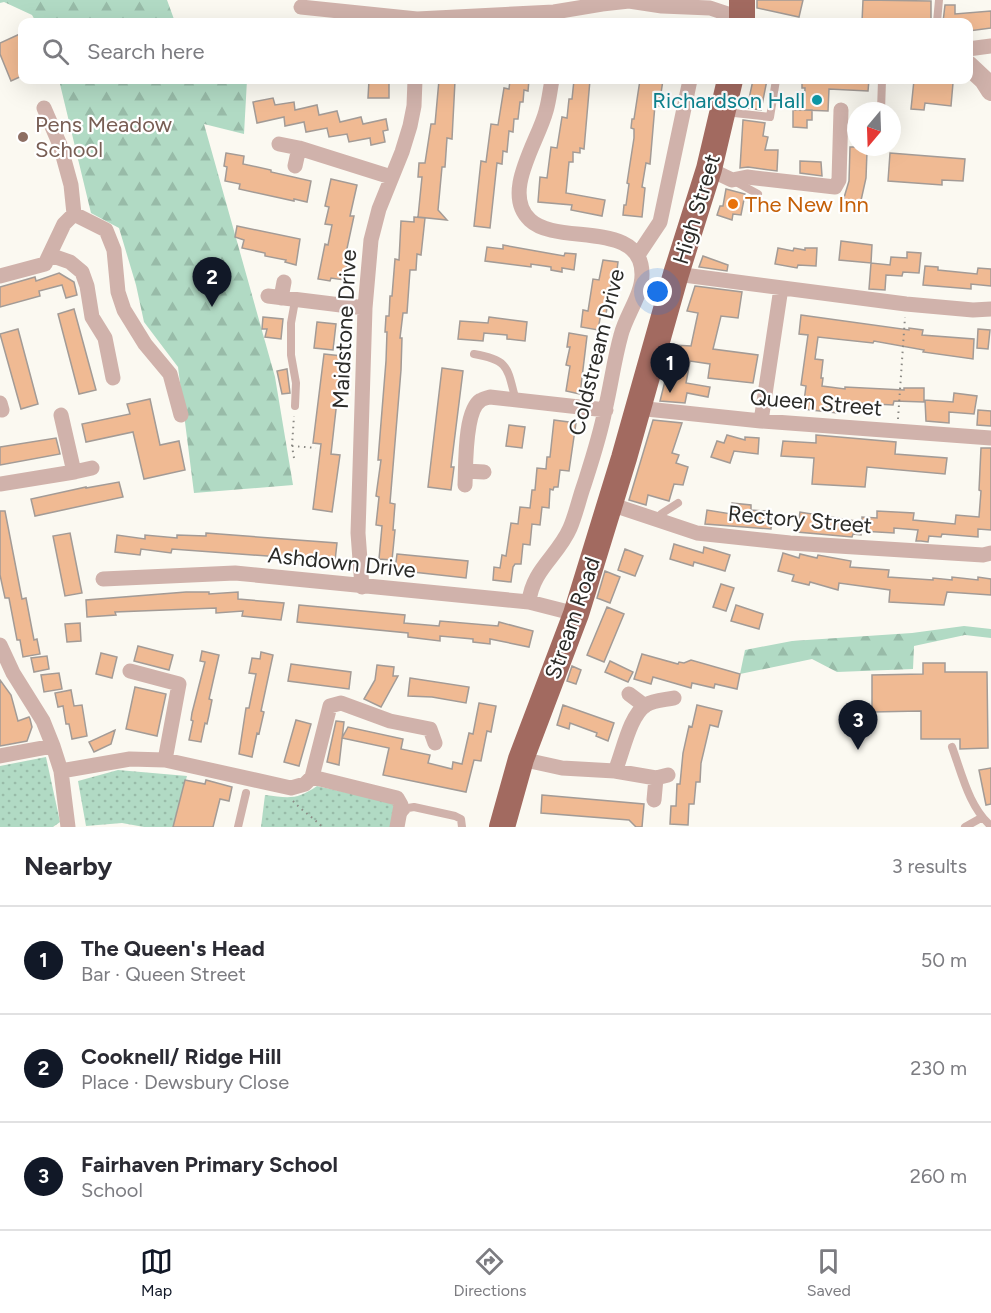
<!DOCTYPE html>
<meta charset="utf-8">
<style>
:root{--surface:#fff;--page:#f2f2f3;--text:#2b2b33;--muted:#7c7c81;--line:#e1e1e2;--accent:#111827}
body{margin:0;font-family:Figtree,sans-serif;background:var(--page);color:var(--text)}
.compass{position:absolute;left:847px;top:102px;width:54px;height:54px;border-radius:50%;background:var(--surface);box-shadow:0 6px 24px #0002;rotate:199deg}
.you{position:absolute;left:658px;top:292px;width:21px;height:21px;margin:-15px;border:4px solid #fff;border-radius:50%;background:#1a73e8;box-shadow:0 0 0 9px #1a73e833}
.badge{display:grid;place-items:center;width:39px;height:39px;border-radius:50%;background:var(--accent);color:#fff;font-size:20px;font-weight:700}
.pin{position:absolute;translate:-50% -50px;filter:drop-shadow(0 2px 3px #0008)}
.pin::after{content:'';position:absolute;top:32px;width:21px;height:18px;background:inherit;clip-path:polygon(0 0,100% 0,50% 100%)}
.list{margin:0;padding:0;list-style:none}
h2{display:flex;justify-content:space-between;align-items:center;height:78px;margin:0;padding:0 24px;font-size:26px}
h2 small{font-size:20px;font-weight:400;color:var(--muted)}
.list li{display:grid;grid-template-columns:39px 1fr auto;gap:18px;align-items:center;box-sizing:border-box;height:108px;padding:0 24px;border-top:2px solid var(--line)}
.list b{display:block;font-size:22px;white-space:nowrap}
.list p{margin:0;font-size:20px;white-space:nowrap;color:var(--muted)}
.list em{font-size:20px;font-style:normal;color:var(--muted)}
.icon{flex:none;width:33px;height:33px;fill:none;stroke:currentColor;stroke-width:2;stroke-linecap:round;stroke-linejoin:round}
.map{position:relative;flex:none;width:991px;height:827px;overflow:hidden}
.search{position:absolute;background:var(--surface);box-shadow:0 6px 24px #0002;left:18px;right:18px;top:18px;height:66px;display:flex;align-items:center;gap:15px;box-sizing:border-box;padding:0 21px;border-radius:12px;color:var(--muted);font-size:22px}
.sheet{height:402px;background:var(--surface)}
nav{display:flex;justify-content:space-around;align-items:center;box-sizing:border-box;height:84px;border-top:2px solid var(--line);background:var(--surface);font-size:16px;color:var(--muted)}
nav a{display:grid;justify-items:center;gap:3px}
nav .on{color:var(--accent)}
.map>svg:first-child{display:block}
.forest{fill:url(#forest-firs)}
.park{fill:url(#park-dots)}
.building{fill:#f0ba93;stroke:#a39b96;stroke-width:1.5}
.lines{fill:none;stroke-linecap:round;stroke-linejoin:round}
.path{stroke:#8a8984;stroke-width:2;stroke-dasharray:1.5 4.5;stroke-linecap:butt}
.service{stroke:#d0b2ab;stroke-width:8}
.minor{stroke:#d0b2ab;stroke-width:15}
.tertiary{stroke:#d0b2ab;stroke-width:20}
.trunk{stroke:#a26a60;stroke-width:26}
.culture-dot{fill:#0f9aa8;stroke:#fff;stroke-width:2}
.education-dot{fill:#8d6e63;stroke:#fff;stroke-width:2}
.food-dot{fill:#e8710a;stroke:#fff;stroke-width:2}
.labels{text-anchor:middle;stroke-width:4.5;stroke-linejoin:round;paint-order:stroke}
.culture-label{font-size:22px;fill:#0d838f;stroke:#fff;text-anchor:end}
.education-label{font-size:22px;fill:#785e54;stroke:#fff;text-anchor:start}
.food-label{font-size:22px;fill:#c56008;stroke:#fff;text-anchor:start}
.street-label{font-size:22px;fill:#2b2b28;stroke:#fff}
</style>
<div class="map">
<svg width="991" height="827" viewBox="0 0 991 827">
<defs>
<pattern id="forest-firs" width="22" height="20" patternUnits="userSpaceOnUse" patternTransform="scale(1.5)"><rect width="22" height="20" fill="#b1dac4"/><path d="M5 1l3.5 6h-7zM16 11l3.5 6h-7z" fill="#98bba8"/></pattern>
<pattern id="park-dots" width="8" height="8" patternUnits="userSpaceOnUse" patternTransform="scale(1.5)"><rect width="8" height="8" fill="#b1dac4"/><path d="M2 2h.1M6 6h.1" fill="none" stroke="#98bba8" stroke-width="1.8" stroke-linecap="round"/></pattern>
</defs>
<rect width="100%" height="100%" fill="#fbf9f1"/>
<path class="forest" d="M0,0H167L175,22H36L32,15L4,2L0,3Z
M59,80H247L244,134L204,124L275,377L293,485L194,493L178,367L144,322L136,285L119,228L91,213Z
M964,626L991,629V638L965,635L914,646L913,669L837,672L812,659L740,674L745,650L792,641L912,633Z"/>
<path class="park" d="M46,757L60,822L53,827H0V766Z
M118,770L187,776L173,827H144L122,823L86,826L78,781Z
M317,786L394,803L391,827H261L265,795C289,798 297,800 317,786Z"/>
<path class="building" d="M757,0H803L799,17L757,8Z
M863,0L931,1V22H862Z
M945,5H955V14L991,11V28L969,31V22H943Z
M22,33V76L11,81L0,54V43Z
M369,80H389V98H368Z
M439,80L455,81L452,139L447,138L445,167H442L438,210L447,220L418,217L422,177H418L419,163H425L431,124H435Z
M510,80H529L528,91L524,90L523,102H520L518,119H514L513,132L509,131L507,152L503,151L502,164L497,163L490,228L474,226L481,161L486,162L491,124L498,125L504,88L509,89Z
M574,80H590L584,149L580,148V153L573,152V162H569L566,193L605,200L602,216L571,210L572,205L538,202L540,177L547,178L551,147L557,148L562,117L567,118L569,99H572Z
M640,80H663L659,106L655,105L650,164L646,163L642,187L645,188L642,217L623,215L624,205H626L629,184L627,183L634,138V129L631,128L632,119H634Z
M753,80H767L761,110L747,108Z
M802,80H869L868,91L829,89L828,111L804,110L805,88H802Z
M914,80L953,83L951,106L925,103L924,110L911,109Z
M273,98L275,105L294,102L295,110L317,105L319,115L337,111L340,122L361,117L363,124L386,119L388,130L383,131L385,142L371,145L370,138L349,142L347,134L329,137L327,128L306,132L304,122L285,126L284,117L257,123L253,102Z
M793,110H812V120H807V128L793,127Z
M743,120L765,123L763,136L768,137L765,150H778L777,171L748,167L740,168Z
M850,147H863V150L867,151L866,178L860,205L843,201L849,181Z
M226,153L244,156L243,164L271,170V172L311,181L307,202L294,199V201L239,189L240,184L225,181L227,167L224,166Z
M890,153L965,159L963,181L942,180V185L888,181Z
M800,161L821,162L822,176L800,173Z
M331,179L357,185L350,216H354L346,253L349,254L344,280L331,278L330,281L318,279L325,244L328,245L332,225L325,224L329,207L325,206Z
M726,189L745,194L741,215L733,214L732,220L717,215L720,206H723Z
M414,217L425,218L421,255L417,254L416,270H410L407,313H403L400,338H402L401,370L390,503L395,504L393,530H395L392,560L379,559L382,526L376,525L379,497L376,496L381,460H378L386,361L387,332H385L386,316H389L390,296H392L395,259L399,260L401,221L414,222Z
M237,226L300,239L296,265L285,262L286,260L265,256V253L242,248L244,240L235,237Z
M841,241L872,245L871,263L839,260Z
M503,245L564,256L565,253L576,254L574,270L562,268V272L551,270V267L531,264V267L485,261L487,247L503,249Z
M778,248L793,251L794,248L805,250V248H817L816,266L798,265L797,268L775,264Z
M907,252L921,253L919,273L903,272L902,276L886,275L885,290L869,289L871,263L890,265L891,257L907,258Z
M703,256L728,265L727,271L699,267Z
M603,260L618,262L616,278L612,277L606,314L601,313L598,330L581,327L583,310L588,311L593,279L599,280Z
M925,266L938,267V270L977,274L978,268L991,269V286L971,284V289L923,285Z
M59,273L74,282L77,295L66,298L62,285L39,291L40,296L0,307V287L35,277L36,281Z
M695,286L742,292L738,318L721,316L713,349L758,355L753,383L708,378L710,364L690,361L686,383L710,387L708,397L687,393L685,403L660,401L674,345L691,346L698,313L687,311Z
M74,309L96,390L79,394L58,314Z
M801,315L909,330V328L923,330L922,335L974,339L973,359L923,352L924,350L874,341L873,343L818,337L815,359L823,360L821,378H823L822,386L845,389V387L904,390V388H924V402L894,401L893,405L838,402L837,413L803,409L806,386L801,385L808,335L799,334Z
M263,317L283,319L281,339L265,337L267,329H262Z
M489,317L527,322L525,341L507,339V335L484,333L483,341L458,339L460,321L488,323Z
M317,322L336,324L333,350L314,348Z
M18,329L38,404L21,409L0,334Z
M978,329L990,330L988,349L977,348Z
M569,333L587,336L580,394L566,391L570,366L566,365L570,347H567Z
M324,354L342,356L331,454L340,455L332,512L313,509L321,444L313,443Z
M442,368L463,371L451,467H454L451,490L428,487Z
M287,369L290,393L282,394L277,371Z
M954,393L977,396L974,414L949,412V423L926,421L925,400L953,402Z
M150,399L160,445L179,441L185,470L144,479L133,432L86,442L82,424L130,414L127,404Z
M978,410L991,411V426L977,425Z
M554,420L576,423L569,471L560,470L558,487H554L553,490L550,489L549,508L542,507L540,525L532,524L530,545L523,544L521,564H515L513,567L511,582L493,580L494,567L500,568L502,555L506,556L511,523L518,524L520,507L530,508L532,490H535L537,468L546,469L547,457H550Z
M653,420L682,423L672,453L679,455L676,463L688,467L683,485L674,484L669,501L648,495L646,505L629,500Z
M509,425L525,427L522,448L506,446Z
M727,435L745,440V437L759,438L758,454L734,451L730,463L711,457L717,441L724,443Z
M816,435L896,442L895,454L947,458L945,474L867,467L865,487L812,484L814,458L781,456L783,441L816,443Z
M56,438L60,454L0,465V447Z
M981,448H991V530L978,529V537L942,534L941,537L929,536L928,542L921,541H916L918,530L894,528V533L861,531V535L853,534L852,537L797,532L800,512L862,522V517L877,518V511L914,513L913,520L955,524L956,515L979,517L981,491L979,490Z
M119,482L123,497L35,516L31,499L86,487V488Z
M732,503L751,505V510L765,511V517L772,518L771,529L705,524L707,510L731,514Z
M0,511H5L22,599L26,598L34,640L37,639L40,654L23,657L20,640H17L9,598H5L0,575Z
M70,533L82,593L65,596L53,536Z
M206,533L337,543L335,561L172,549L171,553L141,549L140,555L115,552L117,535L145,539V535L177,538V535L206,536Z
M674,544L703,553L704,547L730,555L725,571L694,562L693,566L670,559Z
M625,549L643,556L635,576L618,570Z
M783,553L799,558L800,554L817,558L818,555L851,561L850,567L889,570L888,577L933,580V578L952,580V577L978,580V577L991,579V595L947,592L944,605L889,602L890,590L839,583L838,590L810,582L809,585L792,581L794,575L778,571Z
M397,554L468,561L466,578L395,570Z
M605,571L620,577L610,603L597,598Z
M721,584L734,588L726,611L713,607Z
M186,592H209V594L238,592V599L284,603L281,620L242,616L243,611L216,613V608L115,612L116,615L87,617L86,600Z
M299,605L405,615L404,623L439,626L440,621L498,626L499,622L533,631L529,647L490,639V644L473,642V639L440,636V641L408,637V633L297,622Z
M736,605L763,614L759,629L731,621Z
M607,607L624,614L604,662L587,655Z
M80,623L81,641L67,642L65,624Z
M138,646L173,655L169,670L134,661Z
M202,651L219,655L209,699L212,700L209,715L207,724L205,723L201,742L189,740L193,721L191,720L192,713L205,662L200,661Z
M261,652L273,655L261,711L264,712L259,734L257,733L252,757L239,754L246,708H249L256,674L249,673L252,658L260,659Z
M101,653L117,657L112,678L96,674Z
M642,654L678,664L679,662L684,663L691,660L740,674L737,689L715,684L714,688L692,683L691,688L653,677L651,684L634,679Z
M47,656L49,669L34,672L31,658Z
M610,661L633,672L628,682L605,672Z
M923,663H945V672H987L988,748L960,749V739H921V711L872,712V675L923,674Z
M291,664L351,672L349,689L288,681Z
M377,665L394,667L393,676H398L381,707L364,699L375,680Z
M572,666L581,670L576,684L567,681Z
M59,673L62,689L44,692L41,675Z
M410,678L469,687L466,703L432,697L408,696Z
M0,680L11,695L18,721L29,717L30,719L32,727L27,741L0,746Z
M135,687L166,694L157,736L126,729Z
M71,690L74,706L82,705L87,736L72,739L69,724H66L63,706L58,707L55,693Z
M479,703L496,706L491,732L487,731L481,761L474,760L466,792L383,775L389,748L342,738L348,727L403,739L401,749L430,755L428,763L452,769L453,762L462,764L469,733L473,734Z
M563,705L614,723L608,741L596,736L597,733L570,723L569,729L557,725Z
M697,705L722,711L718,727L710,725L701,763L700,782H696L694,804H689L688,825L670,824L671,806H676L677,784H680L683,753L689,726L692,727Z
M296,720L311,724L299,766L284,762Z
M336,721L344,722L339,765L327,762Z
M115,730L111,744L94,752L89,742Z
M991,768V804L986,805L979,770Z
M185,780L205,784L206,780L232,787L229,801L220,799L213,827H173Z
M542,795L644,804L642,827H636L629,820L541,813Z"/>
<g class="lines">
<path class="path" d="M898,419L905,317
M292,446L316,448
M294,458L292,446L294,416
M293,801C302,811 313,817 322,827"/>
<path class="service" d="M937,22L939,0
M881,111L882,80
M725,112L770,117L776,80
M736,182L758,194
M295,301L291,323V355L296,383L295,406
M474,354C510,360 507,368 516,401
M658,520L661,514L678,503
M952,747C962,774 969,807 991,826
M401,816L408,808L414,807L455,816L461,819L462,827
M238,827L246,793
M965,827L981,818"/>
<path class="minor" d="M301,7L417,19L554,12L602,4L629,1L662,6L710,8L743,19
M968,49L991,46
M44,108L60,145L71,185L74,214
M279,144L299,148L391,177
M295,166L299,148
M709,169L732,180L747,177L835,187L839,180L841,110
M74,214L106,230L114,250L118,292L124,310L145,344L170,374L181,415
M50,255L70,262L82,272L87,286L92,317L105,338L113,378
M638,255L660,222L690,80
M676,274L906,304L973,310L991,309
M0,276L45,264L64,224L74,214
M268,296L365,308
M281,298L284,282
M0,403L2,410
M637,408L761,421L991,438
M761,421L781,288
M466,471L484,472
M74,472L92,468
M0,484L74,472L61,415
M465,485C466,466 464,410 481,400C481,399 490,397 490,397L606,410
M610,504L697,533L790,543L983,555L991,553
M103,579L235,573L529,602L576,614
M362,587L358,533L365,308L371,240L379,209L402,152L410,126L414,106L415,80
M529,602C532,570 558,556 570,528C576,514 579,499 584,485C592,460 600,436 605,410C611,385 614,360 621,335C626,315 642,295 642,275C643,219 557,246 530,220C501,193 538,142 546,111C549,101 550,90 552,80
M0,645L13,673L43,721L53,746L61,771L68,827
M130,671L179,684L165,760
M629,694L645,706
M0,756L53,746
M521,759L562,768L615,771C623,753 629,716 646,705C654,700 665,700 674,698
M61,771L130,759L165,760L291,788L305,784L312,777L397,798L401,805L397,827
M615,771L656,778
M312,777L330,706L341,703L390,721L430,729L435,743
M654,800L656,778L668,775"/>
<path class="tertiary" d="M968,65L984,80L991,91"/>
<path class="trunk" d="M742,22V0
M502,827L521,759L576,614L624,458L676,274L709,169L730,80"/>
</g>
<circle class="culture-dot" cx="817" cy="100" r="6"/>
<circle class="education-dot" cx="23" cy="137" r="6"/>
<circle class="food-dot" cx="733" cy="204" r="6"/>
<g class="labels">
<g class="culture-label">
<text x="805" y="108">Richardson Hall</text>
</g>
<g class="education-label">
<text x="35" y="132">Pens Meadow<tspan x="35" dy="25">School</tspan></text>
</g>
<g class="food-label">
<text x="745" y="212">The New Inn</text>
</g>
<g class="street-label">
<text transform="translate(696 209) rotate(-73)" y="8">High Street</text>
<text transform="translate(344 329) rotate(-87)" y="8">Maidstone Drive</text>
<text transform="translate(596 352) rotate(-76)" y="8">Coldstream Drive</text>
<text transform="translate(816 402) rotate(5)" y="8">Queen Street</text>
<text transform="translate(800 519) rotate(5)" y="8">Rectory Street</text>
<text transform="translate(342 562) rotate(6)" y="8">Ashdown Drive</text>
<text transform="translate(572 618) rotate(-71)" y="8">Stream Road</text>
</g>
</g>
</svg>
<svg class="compass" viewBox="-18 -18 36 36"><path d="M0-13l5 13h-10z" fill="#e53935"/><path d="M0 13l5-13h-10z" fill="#7c7c81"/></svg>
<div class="you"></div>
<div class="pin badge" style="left:670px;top:393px">1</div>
<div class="pin badge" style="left:212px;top:307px">2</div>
<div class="pin badge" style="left:858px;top:750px">3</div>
<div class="search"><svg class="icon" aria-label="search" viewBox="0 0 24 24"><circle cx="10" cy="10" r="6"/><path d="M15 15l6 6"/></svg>Search here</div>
</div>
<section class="sheet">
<h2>Nearby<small>3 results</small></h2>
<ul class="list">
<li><span class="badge">1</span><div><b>The Queen's Head</b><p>Bar · Queen Street</p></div><em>50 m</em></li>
<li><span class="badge">2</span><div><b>Cooknell/ Ridge Hill</b><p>Place · Dewsbury Close</p></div><em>230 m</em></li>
<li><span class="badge">3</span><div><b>Fairhaven Primary School</b><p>School</p></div><em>260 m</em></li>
</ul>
</section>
<nav>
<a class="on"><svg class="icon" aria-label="map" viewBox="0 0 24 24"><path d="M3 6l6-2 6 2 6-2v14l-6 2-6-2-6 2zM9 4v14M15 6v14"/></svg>Map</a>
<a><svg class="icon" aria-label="directions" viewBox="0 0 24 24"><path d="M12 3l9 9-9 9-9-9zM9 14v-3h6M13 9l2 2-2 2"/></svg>Directions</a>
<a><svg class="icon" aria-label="saved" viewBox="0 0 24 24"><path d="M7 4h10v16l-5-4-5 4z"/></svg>Saved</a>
</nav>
